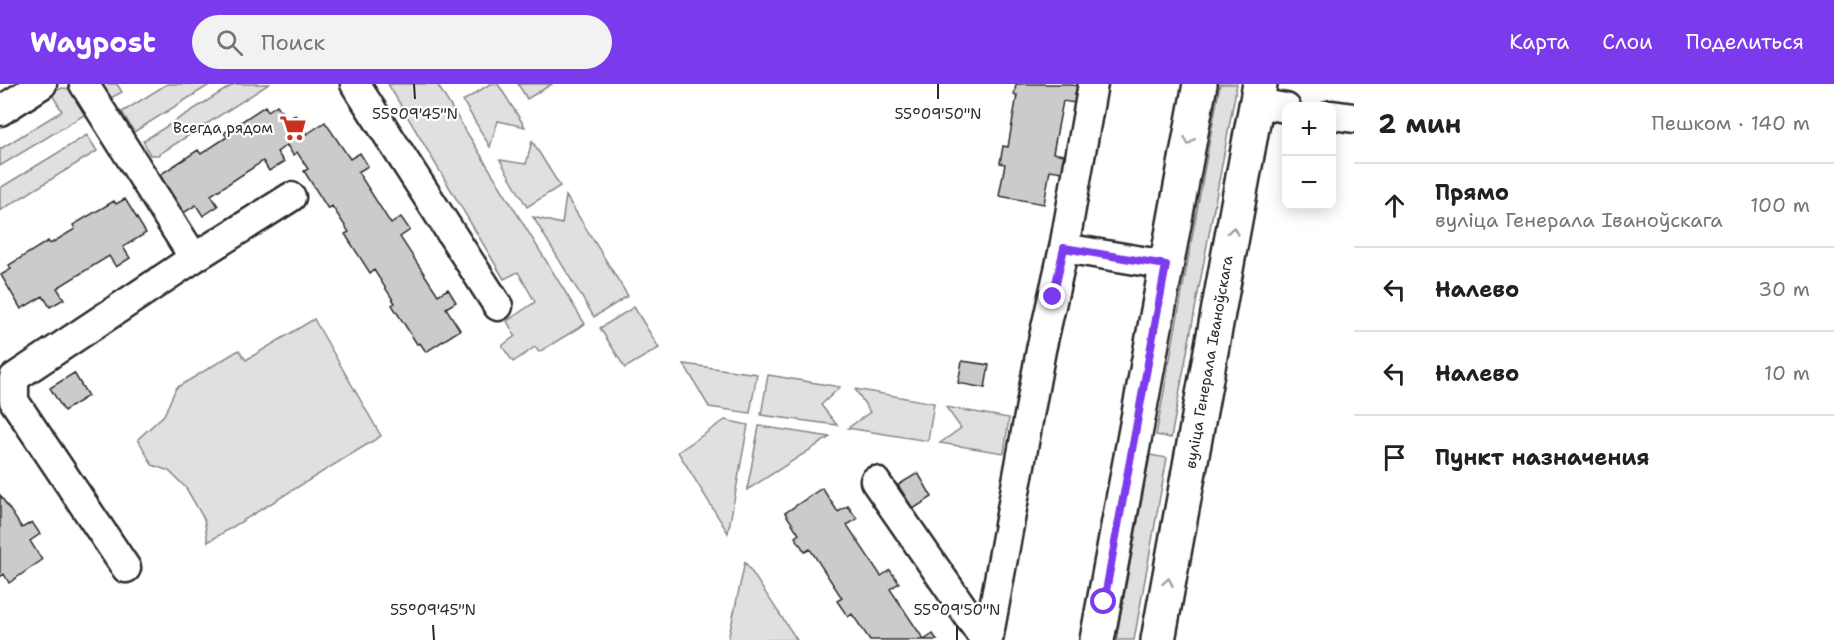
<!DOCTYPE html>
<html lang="ru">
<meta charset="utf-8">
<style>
:root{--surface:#fff;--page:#f2f2f2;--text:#202124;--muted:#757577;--line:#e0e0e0;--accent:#7c3aed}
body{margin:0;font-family:"Shantell Sans",sans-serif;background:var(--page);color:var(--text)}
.controls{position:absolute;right:18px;top:18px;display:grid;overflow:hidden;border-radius:12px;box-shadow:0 3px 15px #0003}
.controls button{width:54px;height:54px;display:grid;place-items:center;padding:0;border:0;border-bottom:2px solid var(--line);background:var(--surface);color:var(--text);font:30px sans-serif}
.stop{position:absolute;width:18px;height:18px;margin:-14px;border:4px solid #7c3aed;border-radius:50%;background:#fff}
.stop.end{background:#7c3aed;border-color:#fff;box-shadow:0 2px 6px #0008}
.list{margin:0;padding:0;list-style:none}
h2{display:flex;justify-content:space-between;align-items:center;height:78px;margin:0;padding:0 24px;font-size:26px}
h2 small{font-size:20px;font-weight:400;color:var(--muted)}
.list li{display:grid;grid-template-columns:39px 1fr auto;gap:18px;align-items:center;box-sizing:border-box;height:84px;padding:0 24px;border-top:2px solid var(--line)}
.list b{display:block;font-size:22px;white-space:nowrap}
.list p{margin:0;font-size:20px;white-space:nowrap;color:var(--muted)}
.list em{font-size:20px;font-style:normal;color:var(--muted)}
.icon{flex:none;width:33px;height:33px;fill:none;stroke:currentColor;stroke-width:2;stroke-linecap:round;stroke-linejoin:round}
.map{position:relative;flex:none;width:1354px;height:556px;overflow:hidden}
header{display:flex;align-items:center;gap:36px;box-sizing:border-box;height:84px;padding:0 30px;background:var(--accent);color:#fff}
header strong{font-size:28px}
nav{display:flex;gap:33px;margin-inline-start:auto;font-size:21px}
.search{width:420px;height:54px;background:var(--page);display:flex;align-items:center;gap:15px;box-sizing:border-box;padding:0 21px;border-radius:33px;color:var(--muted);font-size:22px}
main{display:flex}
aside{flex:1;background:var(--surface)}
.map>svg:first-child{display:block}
.green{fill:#e0e0e0;stroke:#868686;stroke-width:1.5}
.building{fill:#cbcbcb;stroke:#2b2b2b;stroke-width:1.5}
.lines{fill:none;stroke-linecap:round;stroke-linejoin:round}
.minor-casing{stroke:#2b2b2b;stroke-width:33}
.major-casing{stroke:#2b2b2b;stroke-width:38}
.minor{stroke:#fff;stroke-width:28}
.major{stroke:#fff;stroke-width:33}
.oneway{stroke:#a0a0a0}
.route{stroke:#7c3aed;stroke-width:8}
.ticks{fill:none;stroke:#2b2b2b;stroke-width:2}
.labels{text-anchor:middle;stroke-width:4.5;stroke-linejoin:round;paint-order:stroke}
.poi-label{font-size:15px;fill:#2b2b2b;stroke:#fff;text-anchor:end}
.street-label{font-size:15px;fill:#2b2b2b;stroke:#fff}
.ticks-label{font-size:15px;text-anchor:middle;fill:#2b2b2b;stroke:#fff;stroke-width:4.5;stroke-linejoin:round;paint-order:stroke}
</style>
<header>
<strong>Waypost</strong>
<div class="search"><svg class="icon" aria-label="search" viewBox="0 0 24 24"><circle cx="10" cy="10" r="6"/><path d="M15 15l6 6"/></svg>Поиск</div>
<nav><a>Карта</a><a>Слои</a><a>Поделиться</a></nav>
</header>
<main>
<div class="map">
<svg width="1354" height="556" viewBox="0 0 1354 556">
<rect width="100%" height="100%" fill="#fff"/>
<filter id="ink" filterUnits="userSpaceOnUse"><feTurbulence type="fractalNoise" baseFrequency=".0167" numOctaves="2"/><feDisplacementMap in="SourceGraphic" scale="12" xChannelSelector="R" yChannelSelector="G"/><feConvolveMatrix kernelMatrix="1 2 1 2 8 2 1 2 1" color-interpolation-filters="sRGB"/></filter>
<g filter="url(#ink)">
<path class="green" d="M98,0H117L122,8L107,16Z
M167,0H211L134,48L122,28Z
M234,0H269L158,71H150L143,57Z
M388,0H437L585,240L539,268L535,263L513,278L502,262L515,252L507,237L535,218L518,188L504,195Z
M490,0H498L525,43L498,37L490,63L463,17Z
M518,0H552L527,15Z
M1220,0H1237L1171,354L1156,351Z
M62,4L72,5L89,28L0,82V65L62,27L51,9Z
M87,51L97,67L0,127V104Z
M532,57L560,102L527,123L500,76L526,80Z
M566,112L628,212L594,233L533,133L562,140Z
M634,223L659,264L625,284L600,244Z
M314,235L381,352L208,458L204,435L186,404L169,387L152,381L138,355L164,331L176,304L239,266L246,276Z
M684,280L757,290L750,329L709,323Z
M768,291L840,303L821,321L837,341L761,331Z
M855,305L934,319L928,357L848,344L870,328Z
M946,323L1009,334L1004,369L940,359L961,344Z
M725,336L748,341L728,449L678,368Z
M759,342L830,353L747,406Z
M1150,371L1167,374L1134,556H1116Z
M745,478L797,556H728Z"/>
<path class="building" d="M1016,0H1067L1077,2L1075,11L1083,12L1081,20L1063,17L1053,69L1064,71L1062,78L1070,80L1069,89L1050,86L1044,120L999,112L1005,80L1000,79L1003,62L1008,63L1017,11H1014Z
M277,21L287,36L295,31L307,50L325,38L350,75L360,69L368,82L358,88L391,140L401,133L410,146L400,153L438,211L448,205L456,218L446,224L460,246L426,268L420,259L417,260L392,221L395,219L374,186L370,189L345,150L349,148L332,122L328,125L304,87L308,85L297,68L293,71L287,61L277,68L284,78L277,82L269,87L263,77L211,111L218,122L203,132L196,121L182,130L158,92L198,66L201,70L227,53L224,49L265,22L268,27Z
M125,115L146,149L123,163L130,174L116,183L109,172L57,204L64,215L50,223L43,212L21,225L1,191L11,185L9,181L48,157L50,160L75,145L73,141L114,117L116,120Z
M962,277L989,281L985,304L958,299Z
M74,289L88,312L64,327L50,304Z
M918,389L932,413L913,425L898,401Z
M822,404L838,428L848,422L857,435L847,441L881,492L890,486L899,499L890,505L924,556H870L852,530L848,533L837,517L842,514L810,465L805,468L795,453L799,450L785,429Z
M0,411L22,444L32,438L40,450L30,457L42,476L9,499L4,490L0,493Z
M933,550L937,556H924Z"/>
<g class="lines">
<defs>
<path id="minor" d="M84,0L194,174
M355,0L498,222
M1256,19L1286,24
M0,27L42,0
M1332,31L1354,34
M1064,164L1166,181
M875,397L985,556
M126,484L14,317V294L194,174L291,113
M988,556L1041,266L1064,164L1093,0"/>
<path id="major" d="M1097,556L1200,0
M1158,556L1260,0"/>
</defs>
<use href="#minor" class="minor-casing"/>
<use href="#major" class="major-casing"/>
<use href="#minor" class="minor"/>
<use href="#major" class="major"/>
</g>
<defs><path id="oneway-chevron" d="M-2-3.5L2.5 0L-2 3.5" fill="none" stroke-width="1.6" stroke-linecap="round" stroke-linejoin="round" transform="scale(1.5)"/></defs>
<g class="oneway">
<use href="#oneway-chevron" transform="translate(1189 57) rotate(101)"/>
<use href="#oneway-chevron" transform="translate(1233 147) rotate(-80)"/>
<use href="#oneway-chevron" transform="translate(1168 498) rotate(-80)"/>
</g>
</g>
<g class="lines" filter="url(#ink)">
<path class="route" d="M1053,213L1064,164L1166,181L1104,518"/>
</g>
<path class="ticks" d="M414,0L415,15M938,0V15M433,541L434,556M957,541V556"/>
<defs>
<symbol id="supermarket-bare" viewBox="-9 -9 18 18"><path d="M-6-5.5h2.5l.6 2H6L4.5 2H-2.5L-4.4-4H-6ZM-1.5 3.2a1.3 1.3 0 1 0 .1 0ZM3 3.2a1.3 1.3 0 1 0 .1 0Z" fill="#c8321e" stroke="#fff" stroke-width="2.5" paint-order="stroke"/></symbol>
</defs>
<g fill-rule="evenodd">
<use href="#supermarket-bare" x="274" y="25" width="38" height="38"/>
</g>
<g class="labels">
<g class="poi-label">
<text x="273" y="49">Всегда рядом</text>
</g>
<g class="street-label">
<text transform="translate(1209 278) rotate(-80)" y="5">вуліца Генерала Іваноўскага</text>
</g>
</g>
<g class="ticks-label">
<text x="415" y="35">55°09'45"N</text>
<text x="938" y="35">55°09'50"N</text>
<text x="433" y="531">55°09'45"N</text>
<text x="957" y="531">55°09'50"N</text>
</g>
</svg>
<div class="controls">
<button>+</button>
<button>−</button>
</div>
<div class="stop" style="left:1104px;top:518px"></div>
<div class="stop end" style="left:1053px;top:213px"></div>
</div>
<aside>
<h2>2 мин<small>Пешком · 140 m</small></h2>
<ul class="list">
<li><svg class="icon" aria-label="ahead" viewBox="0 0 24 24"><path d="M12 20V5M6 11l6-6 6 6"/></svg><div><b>Прямо</b><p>вуліца Генерала Іваноўскага</p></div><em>100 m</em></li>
<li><svg class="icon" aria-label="left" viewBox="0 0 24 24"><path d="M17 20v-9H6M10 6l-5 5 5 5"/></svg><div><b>Налево</b></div><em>30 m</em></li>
<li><svg class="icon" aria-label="left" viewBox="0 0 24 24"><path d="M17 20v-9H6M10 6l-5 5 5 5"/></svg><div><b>Налево</b></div><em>10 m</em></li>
<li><svg class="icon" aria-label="arrive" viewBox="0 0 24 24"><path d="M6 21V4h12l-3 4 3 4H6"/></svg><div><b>Пункт назначения</b></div></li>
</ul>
</aside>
</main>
